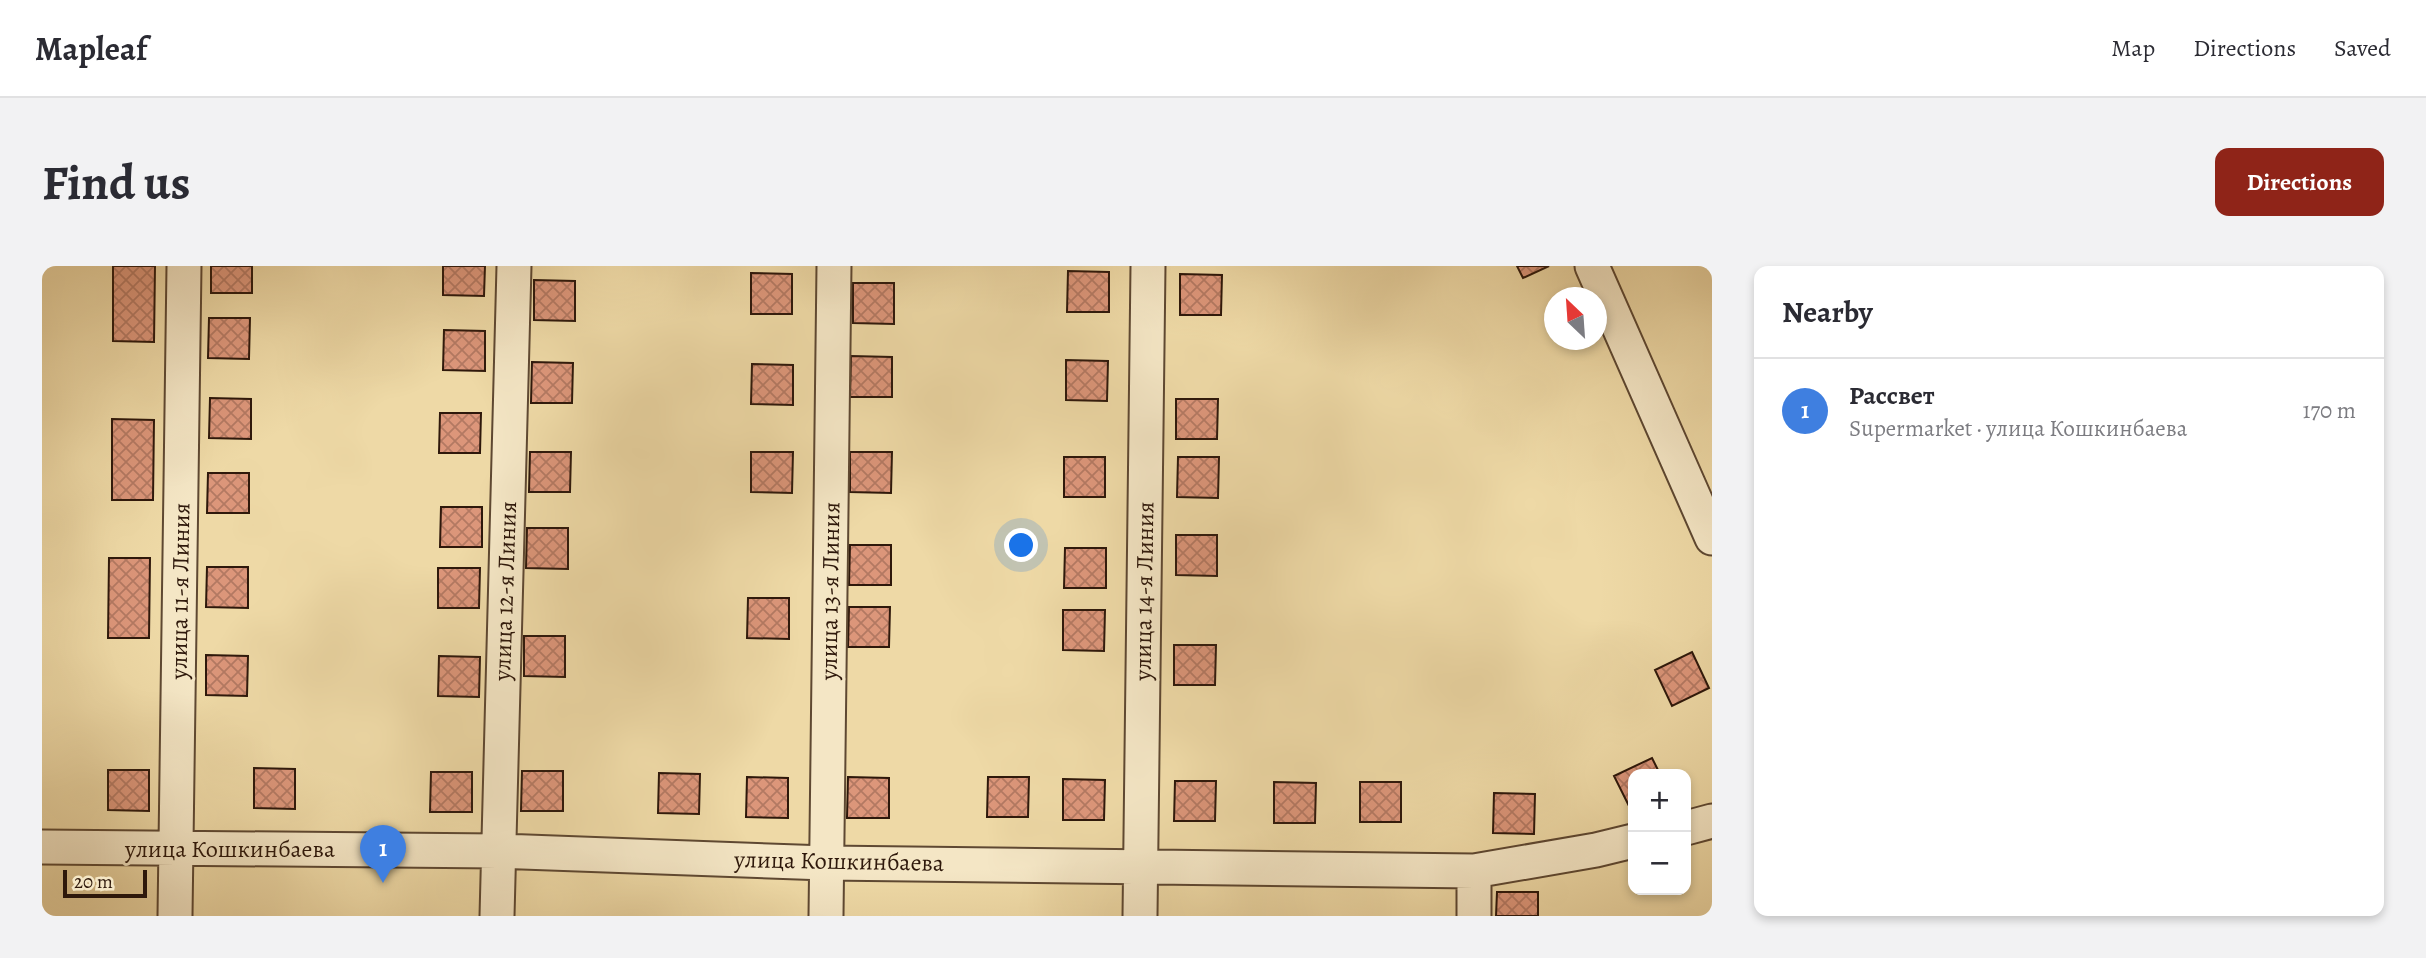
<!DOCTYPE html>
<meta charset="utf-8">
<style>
:root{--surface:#fff;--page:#f2f2f3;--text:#2b2b33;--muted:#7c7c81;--line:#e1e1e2;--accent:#8f2418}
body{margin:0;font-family:Alegreya,serif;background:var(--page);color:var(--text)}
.controls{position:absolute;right:21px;bottom:21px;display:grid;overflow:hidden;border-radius:14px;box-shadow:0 4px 10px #0003}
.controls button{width:63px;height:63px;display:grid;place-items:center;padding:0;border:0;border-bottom:2px solid var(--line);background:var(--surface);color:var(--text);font:35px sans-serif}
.compass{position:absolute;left:1502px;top:21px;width:63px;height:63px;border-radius:50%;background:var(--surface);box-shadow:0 4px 10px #0003;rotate:335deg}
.scale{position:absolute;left:21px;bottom:18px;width:84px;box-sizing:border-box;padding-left:7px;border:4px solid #2e180b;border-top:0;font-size:19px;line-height:24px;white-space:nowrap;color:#2e180b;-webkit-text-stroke:5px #f4e6c5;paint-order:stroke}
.you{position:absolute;left:980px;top:280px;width:24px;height:24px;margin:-18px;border:5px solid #fff;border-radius:50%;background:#1a73e8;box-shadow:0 0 0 10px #1a73e833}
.badge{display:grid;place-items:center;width:46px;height:46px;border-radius:50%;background:var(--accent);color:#fff;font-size:23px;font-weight:700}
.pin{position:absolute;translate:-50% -58px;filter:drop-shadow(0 2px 4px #0008)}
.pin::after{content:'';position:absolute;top:37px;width:24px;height:21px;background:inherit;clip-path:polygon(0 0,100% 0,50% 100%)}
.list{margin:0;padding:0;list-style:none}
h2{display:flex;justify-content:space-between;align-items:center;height:91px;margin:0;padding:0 28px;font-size:30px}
h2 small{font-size:23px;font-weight:400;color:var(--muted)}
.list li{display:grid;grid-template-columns:46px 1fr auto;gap:21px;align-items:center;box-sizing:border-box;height:105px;padding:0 28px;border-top:2px solid var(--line)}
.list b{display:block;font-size:26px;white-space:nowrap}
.list p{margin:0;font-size:23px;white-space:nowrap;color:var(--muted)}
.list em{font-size:23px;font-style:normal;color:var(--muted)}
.map{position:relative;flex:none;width:1670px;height:650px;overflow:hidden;border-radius:14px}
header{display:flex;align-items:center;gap:42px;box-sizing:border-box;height:98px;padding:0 35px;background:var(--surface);border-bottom:2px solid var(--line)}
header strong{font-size:33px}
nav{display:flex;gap:38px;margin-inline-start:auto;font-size:24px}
.intro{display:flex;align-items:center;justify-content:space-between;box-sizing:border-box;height:168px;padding:0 42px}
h1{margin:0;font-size:49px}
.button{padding:18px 32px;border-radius:14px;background:var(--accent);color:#fff;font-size:24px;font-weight:700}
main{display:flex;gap:42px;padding:0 42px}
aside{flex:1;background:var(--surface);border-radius:14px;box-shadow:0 4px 10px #0003}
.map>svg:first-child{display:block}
.building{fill:url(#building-cross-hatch);stroke:#2e180b;stroke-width:2}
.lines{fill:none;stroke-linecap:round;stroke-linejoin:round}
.street-casing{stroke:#5e4832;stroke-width:37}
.street{stroke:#f4e6c5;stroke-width:33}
.labels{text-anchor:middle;stroke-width:6;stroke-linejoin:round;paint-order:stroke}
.street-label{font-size:24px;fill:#2e180b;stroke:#f4e6c5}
</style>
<header>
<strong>Mapleaf</strong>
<nav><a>Map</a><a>Directions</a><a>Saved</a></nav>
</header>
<div class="intro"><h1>Find us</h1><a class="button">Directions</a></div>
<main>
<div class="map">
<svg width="1670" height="650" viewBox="0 0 1670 650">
<defs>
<pattern id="building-cross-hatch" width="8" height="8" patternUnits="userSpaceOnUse" patternTransform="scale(1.75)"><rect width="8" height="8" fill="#dc967a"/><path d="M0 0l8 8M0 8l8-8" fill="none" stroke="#b37962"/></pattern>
</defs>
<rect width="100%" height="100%" fill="#eed9a6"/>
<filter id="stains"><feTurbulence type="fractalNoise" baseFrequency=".00286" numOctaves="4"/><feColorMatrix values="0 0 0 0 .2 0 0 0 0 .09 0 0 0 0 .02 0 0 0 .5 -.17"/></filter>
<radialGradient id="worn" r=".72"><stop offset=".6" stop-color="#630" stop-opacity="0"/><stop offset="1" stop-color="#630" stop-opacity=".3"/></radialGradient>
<path class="building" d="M71,0H113L112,76L71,75Z
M169,0H210V27H169Z
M401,0H443L442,30L401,29Z
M1475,0H1507L1481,12Z
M1026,5L1067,6V46H1025Z
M709,7L750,8V48H709Z
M1138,8L1180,9L1179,49H1138Z
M492,14L533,15V55L492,54Z
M811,17H852V58L811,57Z
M167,52H208L207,93L166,92Z
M402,64L443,65V105L401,104Z
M809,90L850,91V131H808Z
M1024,94L1066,95L1065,135L1024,134Z
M490,96L531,97L530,137H489Z
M710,98L751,99V139L709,138Z
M168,132L209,133V173L167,172Z
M1134,133H1176L1175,173H1134Z
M398,147H439L438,187H397Z
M70,153L112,154L111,234H70Z
M488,186H529L528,226H487Z
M709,186H751L750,227L709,226Z
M808,186H850L849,227L808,226Z
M1022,191H1063V231H1022Z
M1136,191H1177L1176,232L1135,231Z
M166,207H207V247H165Z
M399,241H440V281H398Z
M485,262H526V303L484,302Z
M1134,269H1175V310L1134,309Z
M808,279H849V319H807Z
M1023,282H1064V322H1022Z
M67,292H108L107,372H66Z
M165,301H206V342L164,341Z
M396,302H438L437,342H396Z
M706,332H747V373L705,372Z
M807,341H848L847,381H806Z
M1021,344H1063L1062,385L1021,384Z
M482,370H523V411L482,410Z
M1132,379H1174L1173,419H1132Z
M1650,386L1667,422L1630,440L1613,404Z
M164,389L206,390L205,430L164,429Z
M397,390L438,391L437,431L396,430Z
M1610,492L1618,508H1591L1590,546L1572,510Z
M212,502L253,503V543L212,542Z
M66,504H107V545L66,544Z
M480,505H521V545H479Z
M389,506H430V546H388Z
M617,507L658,508L657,548L616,547Z
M705,511L746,512V552L704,551Z
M806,511L847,512V552H805Z
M946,511H987L986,551H945Z
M1021,513L1063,514L1062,554H1021Z
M1133,515H1174L1173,555H1132Z
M1232,516L1274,517L1273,557H1232Z
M1318,516H1359V556H1318Z
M1452,527L1493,528L1492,568L1451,567Z
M1455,626H1496V650H1454Z"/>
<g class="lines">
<defs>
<path id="street" d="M1550,0L1670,272
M1644,562L1670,555
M0,581L456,585L784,597L1432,605L1554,584L1591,575
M133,650L142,0
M455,650L472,0
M784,650L792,0
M1098,650L1106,0
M1432,650V605"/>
</defs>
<use href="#street" class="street-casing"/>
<use href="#street" class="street"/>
</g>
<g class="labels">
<g class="street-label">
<text transform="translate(138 325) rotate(-89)" y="8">улица 11-я Линия</text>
<text transform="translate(463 325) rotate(-88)" y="8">улица 12-я Линия</text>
<text transform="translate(788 325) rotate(-89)" y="8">улица 13-я Линия</text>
<text transform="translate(1102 325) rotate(-89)" y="8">улица 14-я Линия</text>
<text x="188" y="591">улица Кошкинбаева</text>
<text transform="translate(797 595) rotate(1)" y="8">улица Кошкинбаева</text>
</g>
</g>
<rect width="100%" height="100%" filter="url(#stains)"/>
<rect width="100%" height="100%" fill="url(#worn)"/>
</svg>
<div class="controls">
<button>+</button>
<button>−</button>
</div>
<svg class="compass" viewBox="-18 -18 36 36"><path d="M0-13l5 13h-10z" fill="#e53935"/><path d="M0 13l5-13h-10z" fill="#7c7c81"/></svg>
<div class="scale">20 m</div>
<div class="you"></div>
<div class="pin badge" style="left:341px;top:617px;background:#3f7fe0">1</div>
</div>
<aside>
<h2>Nearby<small></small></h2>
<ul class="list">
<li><span class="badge" style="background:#3f7fe0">1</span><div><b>Рассвет</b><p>Supermarket · улица Кошкинбаева</p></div><em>170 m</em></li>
</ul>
</aside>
</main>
